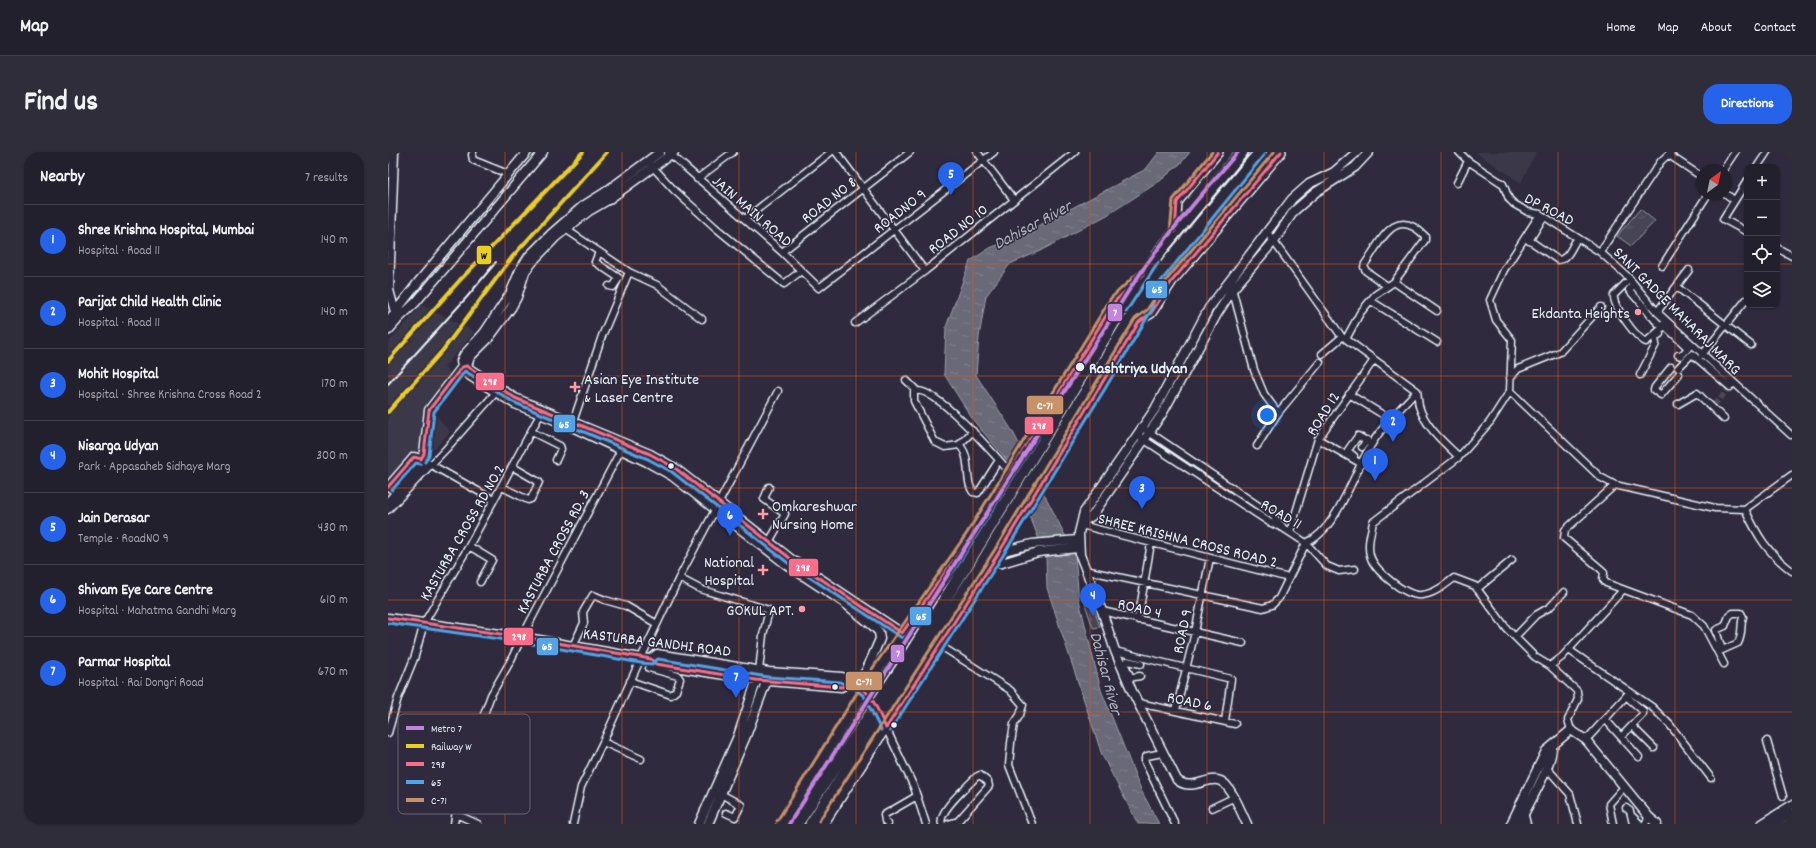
<!DOCTYPE html>
<meta charset="utf-8">
<style>
:root{--surface:#23202e;--page:#2f2d3a;--text:#f1f3f6;--muted:#a3a3aa;--line:#403e4a;--accent:#2563eb}
body{margin:0;font-family:Dekko,sans-serif;background:var(--page);color:var(--text)}
.controls{position:absolute;right:12px;top:12px;display:grid;overflow:hidden;border-radius:8px;box-shadow:0 1px 3px #0004}
.controls button{width:36px;height:36px;display:grid;place-items:center;padding:0;border:0;border-bottom:1px solid var(--line);background:var(--surface);color:var(--text);font:20px sans-serif}
.compass{position:absolute;left:1308px;top:12px;width:36px;height:36px;border-radius:50%;background:var(--surface);box-shadow:0 1px 3px #0004;rotate:33deg}
.you{position:absolute;left:879px;top:263px;width:14px;height:14px;margin:-10px;border:3px solid #fff;border-radius:50%;background:#1a73e8;box-shadow:0 0 0 6px #1a73e833}
.badge{display:grid;place-items:center;width:26px;height:26px;border-radius:50%;background:var(--accent);color:#fff;font-size:13px;font-weight:700}
.pin{position:absolute;translate:-50% -33px;filter:drop-shadow(0 1px 2px #0008)}
.pin::after{content:'';position:absolute;top:21px;width:14px;height:12px;background:inherit;clip-path:polygon(0 0,100% 0,50% 100%)}
.list{margin:0;padding:0;list-style:none}
h2{display:flex;justify-content:space-between;align-items:center;height:52px;margin:0;padding:0 16px;font-size:17px}
h2 small{font-size:13px;font-weight:400;color:var(--muted)}
.list li{display:grid;grid-template-columns:26px 1fr auto;gap:12px;align-items:center;box-sizing:border-box;height:72px;padding:0 16px;border-top:1px solid var(--line)}
.list b{display:block;font-size:15px;white-space:nowrap}
.list p{margin:0;font-size:13px;white-space:nowrap;color:var(--muted)}
.list em{font-size:13px;font-style:normal;color:var(--muted)}
.icon{flex:none;width:22px;height:22px;fill:none;stroke:currentColor;stroke-width:2;stroke-linecap:round;stroke-linejoin:round}
.map{position:relative;flex:none;width:1404px;height:672px;overflow:hidden;border-radius:16px}
header{display:flex;align-items:center;gap:24px;box-sizing:border-box;height:56px;padding:0 20px;background:var(--surface);border-bottom:1px solid var(--line)}
header strong{font-size:19px}
nav{display:flex;gap:22px;margin-inline-start:auto;font-size:14px}
.intro{display:flex;align-items:center;justify-content:space-between;box-sizing:border-box;height:96px;padding:0 24px}
h1{margin:0;font-size:28px}
.button{padding:10px 18px;border-radius:16px;background:var(--accent);color:#fff;font-size:14px;font-weight:700}
main{display:flex;gap:24px;padding:0 24px}
aside{flex:1;background:var(--surface);border-radius:16px;box-shadow:0 1px 3px #0004}
.map>svg:first-child{display:block}
.built{fill:#3b3749}
.grass{fill:url(#grass-tufts);stroke:#979aa6}
.water{fill:url(#water-ripples);stroke:#9c9fab}
.lines{fill:none;stroke-linecap:round;stroke-linejoin:round}
.street-tunnel{stroke:#4b4859;stroke-width:6;stroke-dasharray:6 3;stroke-linecap:butt}
.street-casing{stroke:#e8f1f8;stroke-width:9}
.secondary-casing{stroke:#e8f1f8;stroke-width:11}
.primary-casing{stroke:#e8f1f8;stroke-width:12}
.highway-casing{stroke:#e8f1f8;stroke-width:14}
.street{stroke:#2f2a3d;stroke-width:6}
.secondary{stroke:#2f2a3d;stroke-width:8}
.primary{stroke:#2f2a3d;stroke-width:9}
.highway{stroke:#2f2a3d;stroke-width:11}
.rail{stroke:#e8f1f8;stroke-width:2}
.highway-bridge-casing{stroke:#e8f1f8;stroke-width:14;stroke-linecap:butt}
.highway-bridge{stroke:#2f2a3d;stroke-width:11}
.bus-1-casing{stroke:#2f2a3d;stroke-width:6}
.bus-2-casing{stroke:#2f2a3d;stroke-width:6}
.bus-3-casing{stroke:#2f2a3d;stroke-width:6}
.bus-1{stroke:#fb6d88;stroke-width:3}
.bus-2{stroke:#53a3e8;stroke-width:3}
.bus-3{stroke:#c7916a;stroke-width:3}
.rail-1-casing{stroke:#2f2a3d;stroke-width:7}
.rail-1{stroke:#ebcf1f;stroke-width:4}
.metro-1-casing{stroke:#2f2a3d;stroke-width:7}
.metro-1{stroke:#c483df;stroke-width:4}
.grid{fill:none;stroke:#e8590c;stroke-width:1;stroke-opacity:0.55}
.poi-dot{fill:#ff9aa2;stroke:#2f2a3d;stroke-width:1.5}
.stop-dot{fill:#e8f1f8;stroke:#2f2a3d;stroke-width:1.5}
.labels{text-anchor:middle;stroke-width:3;stroke-linejoin:round;paint-order:stroke}
.street-label{font-size:16px;fill:#e8f1f8;stroke:#2f2a3d}
.poi-label{font-size:16px;fill:#e8f1f8;stroke:#2f2a3d;text-anchor:end}
.stop-label{font-size:16px;font-weight:bold;fill:#e8f1f8;stroke:#2f2a3d;text-anchor:start}
.water-label{font-size:17px;font-style:italic;fill:#afb4be;stroke:#2f2a3d}
.key{fill:#2f2a3d;stroke:#666675;stroke-width:1}
.key-label{font-size:11px;fill:#e8f1f8}
.line-badge{stroke:#2f2a3d;stroke-width:1.5}
.badge-label{font-size:11px;text-anchor:middle;font-weight:bold;fill:#fff}
.pale-badge-label{font-size:11px;text-anchor:middle;font-weight:bold;fill:#111}
</style>
<header>
<strong>Map</strong>
<nav><a>Home</a><a>Map</a><a>About</a><a>Contact</a></nav>
</header>
<div class="intro"><h1>Find us</h1><a class="button">Directions</a></div>
<main>
<aside>
<h2>Nearby<small>7 results</small></h2>
<ul class="list">
<li><span class="badge">1</span><div><b>Shree Krishna Hospital, Mumbai</b><p>Hospital · Road 11</p></div><em>140 m</em></li>
<li><span class="badge">2</span><div><b>Parijat Child Health Clinic</b><p>Hospital · Road 11</p></div><em>140 m</em></li>
<li><span class="badge">3</span><div><b>Mohit Hospital</b><p>Hospital · Shree Krishna Cross Road 2</p></div><em>170 m</em></li>
<li><span class="badge">4</span><div><b>Nisarga Udyan</b><p>Park · Appasaheb Sidhaye Marg</p></div><em>300 m</em></li>
<li><span class="badge">5</span><div><b>Jain Derasar</b><p>Temple · RoadNO 9</p></div><em>430 m</em></li>
<li><span class="badge">6</span><div><b>Shivam Eye Care Centre</b><p>Hospital · Mahatma Gandhi Marg</p></div><em>610 m</em></li>
<li><span class="badge">7</span><div><b>Parmar Hospital</b><p>Hospital · Rai Dongri Road</p></div><em>670 m</em></li>
</ul>
</aside>
<div class="map">
<svg width="1404" height="672" viewBox="0 0 1404 672">
<defs>
<pattern id="grass-tufts" width="24" height="20" patternUnits="userSpaceOnUse"><rect width="24" height="20" fill="#464455"/><path d="M3 7l-1-3M5 7V3M7 7l1-3M15 17l-1-3M17 17v-4M19 17l1-3" fill="none" stroke="#615f6e"/></pattern>
<pattern id="water-ripples" width="26" height="14" patternUnits="userSpaceOnUse"><rect width="26" height="14" fill="#696978"/><path d="M2 4q2-2 4 0t4 0M15 11q2-2 4 0t4 0" fill="none" stroke="#7e7f8c"/></pattern>
</defs>
<rect width="100%" height="100%" fill="#2f2a3d"/>
<filter id="ink" filterUnits="userSpaceOnUse"><feTurbulence type="fractalNoise" baseFrequency=".025" numOctaves="2"/><feDisplacementMap in="SourceGraphic" scale="8" xChannelSelector="R" yChannelSelector="G"/><feConvolveMatrix kernelMatrix="1 2 1 2 8 2 1 2 1" color-interpolation-filters="sRGB"/></filter>
<g filter="url(#ink)">
<path class="built" d="M1087,0H1148L1133,31Z
M34,153L87,180L56,215L68,227L48,263L62,280L0,346V191Z"/>
<path class="grass" d="M1252,57L1267,69L1243,94L1229,84Z
M704,451L712,475L705,476L697,452Z"/>
<path class="water" d="M771,0H802L793,11L772,29L721,62L652,99L622,112L598,144L591,185L588,223L625,280L687,403L691,448L713,538L754,640L771,672H750L714,603L659,436L658,406L622,312L585,268L556,222L558,175L582,109L602,96L631,84L758,17Z"/>
<g class="lines">
<path class="street-tunnel" d="M1326,253L1342,235"/>
<defs>
<path id="street" d="M85,0L84,3L85,8L120,22
M280,0L394,100L431,136L606,0
M448,0L537,119
M589,0L626,48
M1071,0L1080,9L1115,32L1121,47L1126,52L1140,60L1152,62L1212,100L1239,124L1269,160L1403,283
M1281,3L1314,25
M262,12L286,38L328,76L396,132L413,119
M1369,15L1379,0
M1335,18L1347,0
M309,27L345,0
M1359,29L1335,67L1359,80
M1069,31L1080,9
M1338,42L1346,48
M1152,62L1116,118L1102,148L1108,168L1124,188L1122,239L1212,325L1227,333L1327,356L1357,357L1404,323
M357,67L443,0
M176,76L241,120L214,184L184,273
M879,80L954,185L934,202
M1138,86L1170,108C1179,108 1183,97 1187,90
M1141,89L1155,66
M1389,96L1404,104
M211,100L207,110L231,126L225,135L221,134
M394,100L522,0
M1212,100L1273,9L1283,0
M1274,114L1320,42
M241,120L269,133L314,167
M1242,127L1226,143C1224,153 1248,186 1258,190L1280,171
M1006,130L1049,159
M1246,132L1241,138L1249,147
M999,134L978,119L976,115L977,112C993,89 1007,53 1037,84V88L1006,130L987,143L972,161L958,187L1029,239C1030,244 1030,249 1031,254C1037,275 1057,291 1071,305
M1289,135L1363,193
M844,136L866,218L876,242L890,261
M983,149L1049,190
M1252,150L1263,164
M1269,160L1301,118
M1266,167L1273,174L1277,171
M467,171L537,119L687,0
M1278,175L1300,196
M1290,203L1293,204L1302,194
M1314,203L1358,148
M1283,215L1267,235L1266,238L1273,243L1291,222
M1290,216L1304,202L1342,235L1345,231
M1252,223L1268,192L1267,186L1272,182
M1122,226L1130,217L1172,200L1213,155
M518,228L528,238
M1122,239L1102,270L1071,305L985,370C983,381 979,392 982,403C985,418 1018,445 1034,443C1046,442 1057,433 1066,426L1087,434L1119,477L1147,505L1162,514L1174,505L1235,438
M961,242L1002,267
M1290,252L1309,241L1336,267
M758,278L884,363L894,374
M144,280L172,294L173,297L168,308
M749,283L881,370L895,376L918,391L939,414L951,419L967,417
M930,287L972,311
M571,293L585,279
M869,294L890,261L932,210
M974,295L979,288
M966,304L961,300L960,298L970,284L984,292
M611,308L590,341L585,340C576,329 584,303 571,293L557,295L547,290L529,255L526,249V240C542,228 611,307 622,321
M40,311L106,348
M1227,333L1177,378L1176,386L1214,418L1216,421L1215,427L1218,431L1304,463L1316,474L1336,512
M114,335L140,348L143,347L151,330L125,315
M381,335L376,347L397,362L381,390
M1357,357C1370,385 1379,400 1404,419
M0,358L58,297L111,237
M693,373L901,426
M902,380L930,287L986,208
M918,391C950,378 966,318 985,290C997,271 1014,255 1029,239
M81,394L104,408L92,430
M697,418L875,456L884,453L891,446L918,391
M291,426L312,437L381,458L375,483L371,519
M1089,437L1124,408
M714,459L855,491
M750,468L763,391
M1127,485L1148,463L1162,455L1176,440
M185,494L196,471L195,460L205,443L217,448L238,454L269,472
M1181,498L1264,555L1282,573L1323,626
M727,499L843,527L837,569
M547,500L556,496L622,538L635,553L632,563L626,572L623,591L621,613L644,672
M1330,500L1350,491C1355,482 1352,474 1355,465L1353,461H1345L1341,464L1337,474L1328,478L1334,498
M1162,514L1189,539L1190,547L1180,568L1183,578
M740,526L752,524
M743,526L736,511L739,509L753,512
M242,529L283,543L288,539L292,527L290,524L261,516
M751,551L847,572
M788,558L807,480L822,406
M1217,567L1233,585L1255,562V559L1238,544
M1244,574L1266,596
M498,576L526,635L538,672
M0,581L10,546L27,504L36,471L81,394L154,259
M1233,585L1251,605
M1198,588L1240,542
M1379,589L1395,644
M215,590L253,607
M774,601L759,604L757,606V610L787,672
M1157,614L1182,642L1190,672
M333,642L353,653L347,665L338,661
M824,656L845,646
M1238,656L1242,659L1245,672
M1136,660L1139,672
M68,662L90,672
M1244,664L1252,672
M66,672L73,626L103,543L122,510L134,485L235,294
M185,672L193,635L215,590L253,506L291,426L390,239
M500,672L497,669L496,663L529,644
M554,672C549,660 579,635 588,625L592,623L600,630L601,634L570,669L560,672
M1225,672L1221,652L1236,635
M1257,672L1261,665"/>
<path id="secondary" d="M6,0L1,138L8,164
M0,169H8L28,150L155,0
M0,169L32,128L139,0
M79,214L83,218L127,246L262,302L287,316L403,407L514,481
M79,214L82,205L101,186L123,156L129,145L137,120L147,107L168,85L201,59L220,48L286,0
M74,215L76,220L127,252L184,275L259,310L284,324L399,413L455,450L485,474L491,480L492,487L478,519L469,532
M33,307L36,302L41,258L74,215L73,209L76,203L96,181L122,142L132,118L141,104L163,82L195,54L216,41L272,0
M0,335L26,305L33,307L37,310L0,350
M695,370L704,364L774,262L829,162L845,137L886,89L906,59L928,40L967,15L981,0
M574,397L604,412L614,411L650,400L690,396
M608,398L612,400L644,392L690,388
M0,466L134,485L253,506L263,507L269,502L381,520L454,525L461,531
M263,507L268,512L368,528L453,535L461,531
M473,534L477,537L489,557
M311,672L350,584L370,524
M320,672L358,584L380,525
M859,672C853,660 847,643 838,633C824,618 806,642 789,628L744,539L727,499L714,459L692,403L691,381L696,360L767,257L821,156L904,47L921,32L946,20L969,0
M1123,672L1158,599L1183,578L1198,588L1261,665L1269,672
M1131,672C1140,652 1164,615 1164,595
M1374,672L1404,653
M1386,672L1404,662"/>
<path id="primary" d="M787,80L789,50L830,0
M755,166L763,161L784,129L893,0
M0,178L8,169
M514,481L535,494
M393,672L486,523L583,384L727,149L749,129
M435,672L610,402L759,157L765,135"/>
<path id="highway" d="M734,157L773,98L854,0
M745,162L780,110L872,0"/>
</defs>
<use href="#street" class="street-casing"/>
<use href="#secondary" class="secondary-casing"/>
<use href="#primary" class="primary-casing"/>
<use href="#highway" class="highway-casing"/>
<use href="#street" class="street"/>
<use href="#secondary" class="secondary"/>
<use href="#primary" class="primary"/>
<use href="#highway" class="highway"/>
<path class="rail" d="M0,232L79,145L108,110"/>
<defs>
<path id="highway-bridge" d="M409,672L514,515L580,411L734,157
M423,672L590,417L745,162"/>
</defs>
<use href="#highway-bridge" class="highway-bridge-casing"/>
<use href="#highway-bridge" class="highway-bridge"/>
<defs>
<path id="bus-1" d="M787,80L789,50L830,0
M0,335L26,305L33,307L36,302L41,258L74,215L79,214L127,246L262,302L287,316L403,407L514,481L583,384L727,149L755,123
M0,466L134,485L263,507L268,512L368,528L453,535C481,527 488,555 498,576
M498,576L610,402L751,170L763,161L784,129L893,0"/>
<path id="bus-2" d="M738,160L770,111
M37,310L41,303L46,260L77,219L125,250L260,307L284,320L400,411L514,486L518,484L569,414L651,284
M4,338L28,311L32,312
M0,471L133,490L253,511L264,512L270,507L380,525L452,530L468,538L476,544L493,578
M502,579L614,405L718,235L763,159L770,133L876,3"/>
<path id="bus-3" d="M782,80L785,48L824,0
M389,669L482,520L579,381L723,146L752,119
M431,669L606,399L747,167L759,158L780,126L886,0"/>
</defs>
<use href="#bus-1" class="bus-1-casing"/>
<use href="#bus-2" class="bus-2-casing"/>
<use href="#bus-3" class="bus-3-casing"/>
<use href="#bus-1" class="bus-1"/>
<use href="#bus-2" class="bus-2"/>
<use href="#bus-3" class="bus-3"/>
<defs>
<path id="rail-1" d="M0,209L72,128L195,0
M0,260L55,198L125,104L219,0"/>
</defs>
<use href="#rail-1" class="rail-1-casing"/>
<use href="#rail-1" class="rail-1"/>
<defs>
<path id="metro-1" d="M401,672L743,135C775,87 812,44 850,0"/>
</defs>
<use href="#metro-1" class="metro-1-casing"/>
<use href="#metro-1" class="metro-1"/>
</g>
</g>
<path class="grid" d="M117,0V672M234,0V672M351,0V672M468,0V672M585,0V672M702,0V672M819,0V672M936,0V672M1053,0V672M1170,0V672M1287,0V672M0,112H1359M1389,112H1404M0,224H1404M0,336H1404M0,448H1404M0,560H1404"/>
<g class="poi-dot">
<circle cx="1250" cy="160" r="4"/>
<path d="M185 229h4v4h4v4h-4v4h-4v-4h-4v-4h4z"/>
<path d="M373 356h4v4h4v4h-4v4h-4v-4h-4v-4h4z"/>
<path d="M373 412h4v4h4v4h-4v4h-4v-4h-4v-4h4z"/>
<circle cx="414" cy="457" r="4"/>
</g>
<g class="stop-dot">
<circle cx="692" cy="215" r="5"/>
<circle cx="283" cy="314" r="3.5"/>
<circle cx="447" cy="535" r="3.5"/>
<circle cx="506" cy="573" r="3.5"/>
</g>
<g class="labels">
<g class="street-label">
<text transform="translate(440 47) rotate(-38)" y="6">ROAD NO 8</text>
<text transform="translate(1162 56) rotate(27)" y="6">DP ROAD</text>
<text transform="translate(365 58) rotate(41)" y="6">JAIN MAIN ROAD</text>
<text transform="translate(511 58) rotate(-38)" y="6">ROADNO 9</text>
<text transform="translate(569 76) rotate(-38)" y="6">ROAD NO 10</text>
<text transform="translate(1290 158) rotate(45)" y="6">SANT GADGE MAHARAJ MARG</text>
<text transform="translate(934 261) rotate(-58)" y="6">ROAD 12</text>
<text transform="translate(894 361) rotate(30)" y="6">ROAD 11</text>
<text transform="translate(73 380) rotate(-60)" y="6">KASTURBA CROSS RD NO.2</text>
<text transform="translate(800 387) rotate(14)" y="6">SHREE KRISHNA CROSS ROAD 2</text>
<text transform="translate(164 399) rotate(-62)" y="6">KASTURBA CROSS RD. 3</text>
<text transform="translate(752 455) rotate(13)" y="6">ROAD 4</text>
<text transform="translate(793 479) rotate(-78)" y="6">ROAD 9</text>
<text transform="translate(269 489) rotate(7)" y="6">KASTURBA GANDHI ROAD</text>
<text transform="translate(802 548) rotate(12)" y="6">ROAD 6</text>
</g>
<g class="poi-label">
<text x="1242" y="166">Ekdanta Heights</text>
<text x="196" y="232" text-anchor="start">Asian Eye Institute<tspan x="196" dy="18">&amp; Laser Centre</tspan></text>
<text x="384" y="359" text-anchor="start">Omkareshwar<tspan x="384" dy="18">Nursing Home</tspan></text>
<text x="366" y="415">National<tspan x="366" dy="18">Hospital</tspan></text>
<text x="406" y="463">GOKUL APT.</text>
</g>
<g class="stop-label">
<text x="701" y="221">Rashtriya Udyan</text>
</g>
<g class="water-label">
<text transform="translate(644 72) rotate(-28)" y="6">Dahisar River</text>
<text transform="translate(719 521) rotate(75)" y="6">Dahisar River</text>
</g>
</g>
<rect x="10" y="562" width="132" height="100" rx="6" class="key"/>
<rect x="18" y="574" width="18" height="4" fill="#c483df"/>
<rect x="18" y="592" width="18" height="4" fill="#ebcf1f"/>
<rect x="18" y="610" width="18" height="4" fill="#fb6d88"/>
<rect x="18" y="628" width="18" height="4" fill="#53a3e8"/>
<rect x="18" y="646" width="18" height="4" fill="#c7916a"/>
<g class="key-label">
<text x="43" y="580">Metro 7</text>
<text x="43" y="598">Railway W</text>
<text x="43" y="616">298</text>
<text x="43" y="634">65</text>
<text x="43" y="652">C-71</text>
</g>
<g class="line-badge">
<rect x="88" y="93" width="16" height="20" rx="4" fill="#ebcf1f"/>
<rect x="757" y="128" width="23" height="19" rx="4" fill="#53a3e8"/>
<rect x="719" y="151" width="16" height="19" rx="4" fill="#c483df"/>
<rect x="87" y="220" width="30" height="19" rx="4" fill="#fb6d88"/>
<rect x="638" y="243" width="38" height="20" rx="4" fill="#c7916a"/>
<rect x="165" y="262" width="23" height="19" rx="4" fill="#53a3e8"/>
<rect x="636" y="264" width="30" height="19" rx="4" fill="#fb6d88"/>
<rect x="400" y="406" width="31" height="19" rx="4" fill="#fb6d88"/>
<rect x="521" y="454" width="23" height="20" rx="4" fill="#53a3e8"/>
<rect x="115" y="475" width="31" height="19" rx="4" fill="#fb6d88"/>
<rect x="148" y="485" width="23" height="19" rx="4" fill="#53a3e8"/>
<rect x="502" y="492" width="15" height="19" rx="4" fill="#c483df"/>
<rect x="457" y="519" width="38" height="20" rx="4" fill="#c7916a"/>
</g>
<g class="badge-label">
<text x="769" y="141">65</text>
<text x="727" y="164">7</text>
<text x="102" y="233">298</text>
<text x="657" y="257">C-71</text>
<text x="176" y="276">65</text>
<text x="651" y="277">298</text>
<text x="415" y="419">298</text>
<text x="533" y="468">65</text>
<text x="131" y="488">298</text>
<text x="159" y="498">65</text>
<text x="510" y="505">7</text>
<text x="476" y="533">C-71</text>
</g>
<g class="pale-badge-label">
<text x="96" y="107">W</text>
</g>
</svg>
<div class="controls">
<button>+</button>
<button>−</button>
<button><svg class="icon" aria-label="locate" viewBox="0 0 24 24"><circle cx="12" cy="12" r="6"/><path d="M12 2v4M12 18v4M2 12h4M18 12h4"/></svg></button>
<button><svg class="icon" aria-label="layers" viewBox="0 0 24 24"><path d="M12 4l9 5-9 5-9-5zM3 14l9 5 9-5"/></svg></button>
</div>
<svg class="compass" viewBox="-18 -18 36 36"><path d="M0-13l5 13h-10z" fill="#e53935"/><path d="M0 13l5-13h-10z" fill="#a3a3aa"/></svg>
<div class="you"></div>
<div class="pin badge" style="left:987px;top:329px">1</div>
<div class="pin badge" style="left:1005px;top:290px">2</div>
<div class="pin badge" style="left:754px;top:357px">3</div>
<div class="pin badge" style="left:705px;top:464px">4</div>
<div class="pin badge" style="left:563px;top:43px">5</div>
<div class="pin badge" style="left:342px;top:384px">6</div>
<div class="pin badge" style="left:348px;top:546px">7</div>
</div>
</main>
